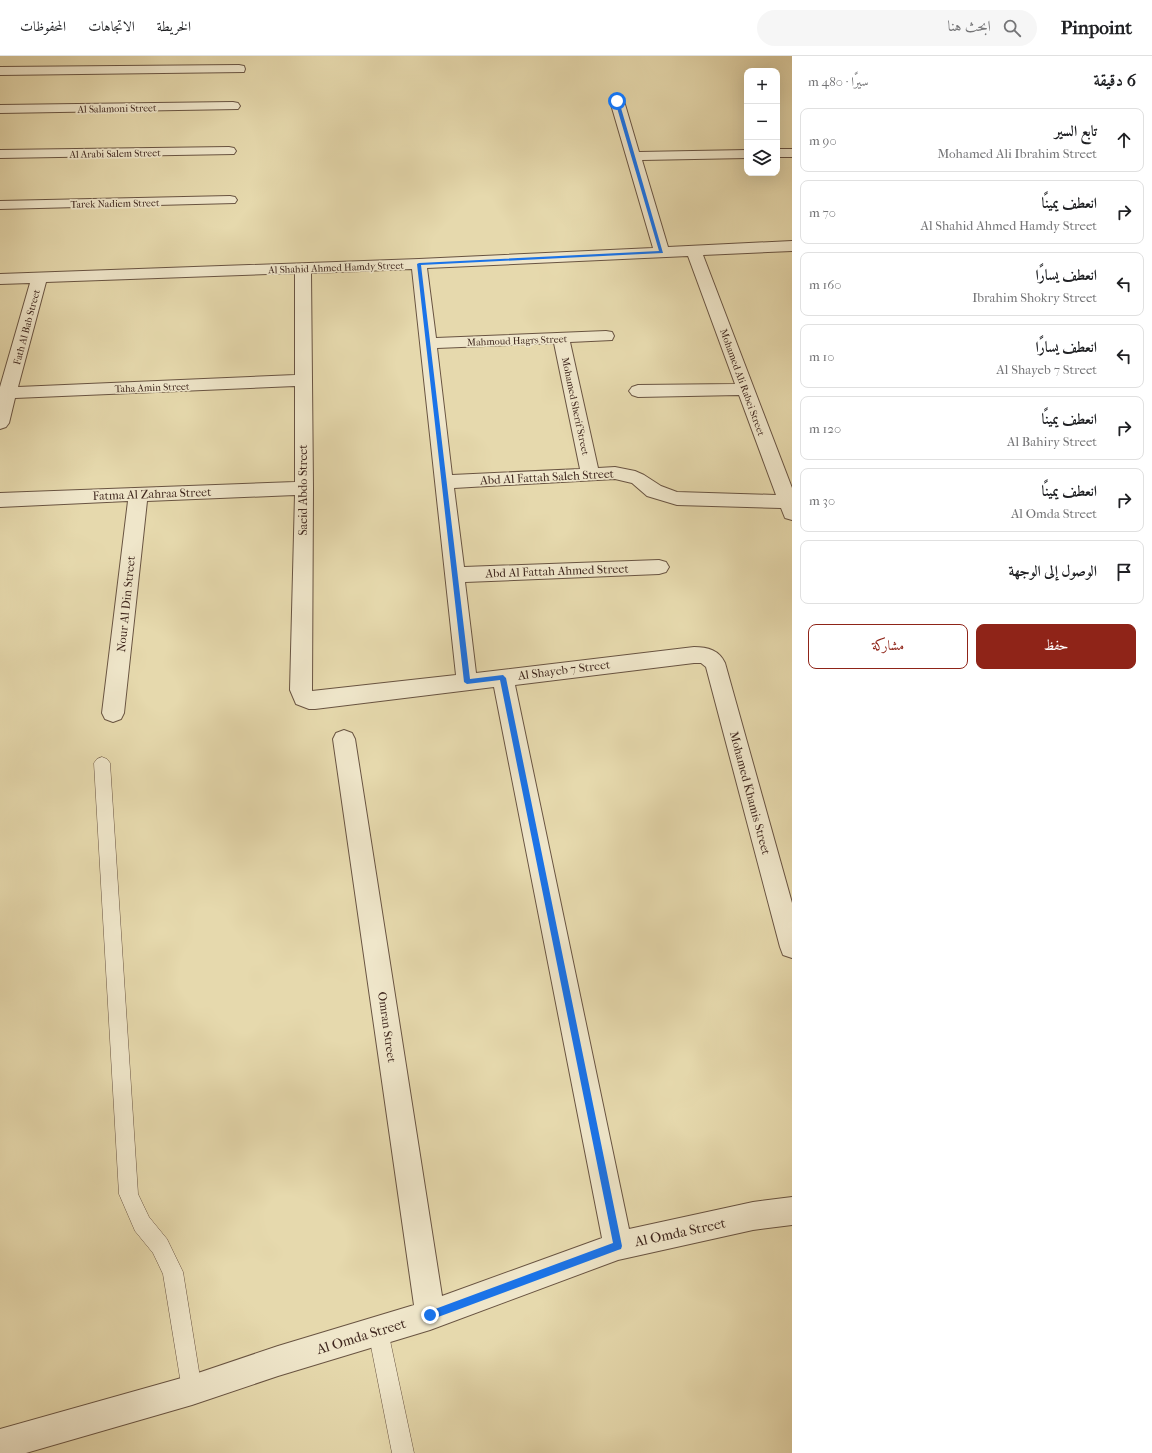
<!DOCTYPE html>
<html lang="ar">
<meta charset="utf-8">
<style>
:root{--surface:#fff;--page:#f6f6f6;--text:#202124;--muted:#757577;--line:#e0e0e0;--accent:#8f2418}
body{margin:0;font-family:"IM FELL French Canon",Amiri,serif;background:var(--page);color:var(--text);direction:rtl}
.controls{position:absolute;right:12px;top:12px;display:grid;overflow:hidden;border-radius:8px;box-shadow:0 4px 16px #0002}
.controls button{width:36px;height:36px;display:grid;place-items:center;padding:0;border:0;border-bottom:1px solid var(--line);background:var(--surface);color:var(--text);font:20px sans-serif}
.stop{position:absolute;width:12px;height:12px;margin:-9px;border:3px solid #1a73e8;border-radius:50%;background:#fff}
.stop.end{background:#1a73e8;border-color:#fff;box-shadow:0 1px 4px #0008}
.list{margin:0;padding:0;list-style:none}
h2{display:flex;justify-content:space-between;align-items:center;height:52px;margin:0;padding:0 16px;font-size:17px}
h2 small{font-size:13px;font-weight:400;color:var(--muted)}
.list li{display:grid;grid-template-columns:26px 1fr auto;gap:12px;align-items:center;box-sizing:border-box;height:64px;margin:0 8px 8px;padding:0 8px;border:1px solid var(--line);border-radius:8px}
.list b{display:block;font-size:15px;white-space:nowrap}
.list p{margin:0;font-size:13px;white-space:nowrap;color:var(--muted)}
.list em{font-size:13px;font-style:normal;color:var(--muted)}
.actions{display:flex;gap:8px;padding:12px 16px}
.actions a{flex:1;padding:9px 0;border:1px solid var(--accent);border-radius:8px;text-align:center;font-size:14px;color:var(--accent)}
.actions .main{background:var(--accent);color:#fff}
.icon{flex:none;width:22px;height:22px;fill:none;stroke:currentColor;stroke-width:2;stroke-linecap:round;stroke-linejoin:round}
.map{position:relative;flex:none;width:792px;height:1397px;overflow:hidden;direction:ltr}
header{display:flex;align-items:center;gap:24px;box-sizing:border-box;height:56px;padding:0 20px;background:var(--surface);border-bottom:1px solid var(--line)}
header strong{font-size:19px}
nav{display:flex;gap:22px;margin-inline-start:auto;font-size:14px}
.search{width:280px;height:36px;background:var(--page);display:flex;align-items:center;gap:10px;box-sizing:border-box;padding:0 14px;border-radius:22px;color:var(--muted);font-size:15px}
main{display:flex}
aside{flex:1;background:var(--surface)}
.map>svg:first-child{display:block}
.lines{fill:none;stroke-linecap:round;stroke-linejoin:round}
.service-casing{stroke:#695442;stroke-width:1}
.minor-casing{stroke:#695442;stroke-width:2}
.service{fill:#efe6ca;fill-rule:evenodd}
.minor{fill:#efe6ca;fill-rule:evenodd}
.route{fill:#1a73e8}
.labels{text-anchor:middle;stroke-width:3.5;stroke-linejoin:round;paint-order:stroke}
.far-street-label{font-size:10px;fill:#3f271e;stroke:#efe6ca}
.street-label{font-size:12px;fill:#3f271e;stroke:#efe6ca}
.near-street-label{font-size:14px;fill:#3f271e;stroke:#efe6ca}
</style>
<header>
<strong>Pinpoint</strong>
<div class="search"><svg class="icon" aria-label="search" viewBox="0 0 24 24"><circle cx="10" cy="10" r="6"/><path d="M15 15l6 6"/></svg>ابحث هنا</div>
<nav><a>الخريطة</a><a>الاتجاهات</a><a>المحفوظات</a></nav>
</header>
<main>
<aside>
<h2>6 دقيقة<small>سيرًا · 480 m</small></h2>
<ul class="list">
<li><svg class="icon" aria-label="ahead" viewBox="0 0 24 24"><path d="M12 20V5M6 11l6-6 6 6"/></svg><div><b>تابع السير</b><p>Mohamed Ali Ibrahim Street</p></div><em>90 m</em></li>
<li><svg class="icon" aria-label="right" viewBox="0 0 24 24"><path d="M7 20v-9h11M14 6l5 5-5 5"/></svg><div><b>انعطف يمينًا</b><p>Al Shahid Ahmed Hamdy Street</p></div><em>70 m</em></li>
<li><svg class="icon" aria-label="left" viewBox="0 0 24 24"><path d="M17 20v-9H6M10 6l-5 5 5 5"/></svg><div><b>انعطف يسارًا</b><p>Ibrahim Shokry Street</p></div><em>160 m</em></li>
<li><svg class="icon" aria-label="left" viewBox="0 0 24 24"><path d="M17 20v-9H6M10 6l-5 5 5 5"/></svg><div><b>انعطف يسارًا</b><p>Al Shayeb 7 Street</p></div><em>10 m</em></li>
<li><svg class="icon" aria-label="right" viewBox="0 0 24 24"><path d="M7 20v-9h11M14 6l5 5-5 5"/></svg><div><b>انعطف يمينًا</b><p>Al Bahiry Street</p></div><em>120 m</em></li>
<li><svg class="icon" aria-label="right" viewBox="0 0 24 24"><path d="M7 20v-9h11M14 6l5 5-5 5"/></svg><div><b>انعطف يمينًا</b><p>Al Omda Street</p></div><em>30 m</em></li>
<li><svg class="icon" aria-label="arrive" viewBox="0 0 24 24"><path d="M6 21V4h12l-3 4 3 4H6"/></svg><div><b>الوصول إلى الوجهة</b></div></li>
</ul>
<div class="actions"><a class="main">حفظ</a><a>مشاركة</a></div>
</aside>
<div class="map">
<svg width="792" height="1397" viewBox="0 0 792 1397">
<rect width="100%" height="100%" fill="#e6d9ad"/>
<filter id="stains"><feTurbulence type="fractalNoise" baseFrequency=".005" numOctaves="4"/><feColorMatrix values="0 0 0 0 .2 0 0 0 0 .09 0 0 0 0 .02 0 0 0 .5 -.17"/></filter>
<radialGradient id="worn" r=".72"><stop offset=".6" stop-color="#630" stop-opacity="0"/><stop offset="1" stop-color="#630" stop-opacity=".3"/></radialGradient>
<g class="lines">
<defs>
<path id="service" d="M102,701L107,703L110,707L138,1138L149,1161L167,1183L183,1216L202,1334L199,1341L192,1344L185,1341L182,1334L163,1218L153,1197L135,1175L119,1138L94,707L97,703Z
M378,1265L385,1268L388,1275L414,1397H392L368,1275L371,1268Z"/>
<path id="minor" d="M239,9L244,10L245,13L244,16L0,19V11Z
M617,41L622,42L624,45L639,96L747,94V102L642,104L668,191L792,185V195L703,199L792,432V464L785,462L781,452L677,449L647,440L632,427L615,423L454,432L464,511L659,504L666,506L669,511L666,516L659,518L465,526L476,617L694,591C708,591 719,594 725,607L792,847V902L783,899L780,891L706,611L701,607H694L515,629L629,1173L753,1146L792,1141V1169L753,1174L618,1204L430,1274L278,1320L192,1349L26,1397H0V1373L192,1319L278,1290L414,1249L333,683L336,677L344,674L352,677L355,683L442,1240L602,1182L494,631L315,653H309L296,648L290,634L295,439L147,445L124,657L121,663L113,666L105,663L102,657L128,445L0,451V437L295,426V330L15,342L9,367L6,371L0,373V331L30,227L0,228V218L419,203L653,192L610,45L612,42ZM688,200L735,328L638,329L632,331L629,335L632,339L638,341L739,339L776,439L677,436L661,430L644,419L635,415L615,411L598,412L570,286L612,284L614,280L612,276L606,275L436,282L427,212ZM412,213L456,619L312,635L313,432L311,217ZM295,217V319L18,331L46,226ZM554,287L580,413L452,419L437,292Z
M233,46L238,47L240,50L238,53L0,57V49Z
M229,91L234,92L236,95L234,98L0,102V94Z
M777,93H792V101H777Z
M230,140L235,141L237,144L235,147L0,153V145Z"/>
</defs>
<use href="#service" class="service-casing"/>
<use href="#minor" class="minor-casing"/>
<use href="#service" class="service"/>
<use href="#minor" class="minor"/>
</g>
<path class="route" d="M617,44L619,45L663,197L421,209L470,623L503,619L506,622L622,1190L621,1193L618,1194L430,1264L427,1262L426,1259L427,1256L613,1187L500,624L467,628L464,626L417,208L419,207L659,195L615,45Z"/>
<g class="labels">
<g class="far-street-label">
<text transform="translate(117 52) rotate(-1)" y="4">Al Salamoni Street</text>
<text transform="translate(115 97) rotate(-1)" y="4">Al Arabi Salem Street</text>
<text transform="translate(115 147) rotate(-1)" y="4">Tarek Nadiem Street</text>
<text transform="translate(336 211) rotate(-2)" y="4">Al Shahid Ahmed Hamdy Street</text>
<text transform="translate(26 271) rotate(-75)" y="4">Fath Al Bab Street</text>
<text transform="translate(517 284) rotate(-2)" y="4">Mahmoud Hagrs Street</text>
<text transform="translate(743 326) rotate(70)" y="4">Mohamed Ali Rabei Street</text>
<text transform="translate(152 331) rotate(-2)" y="4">Taha Amin Street</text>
<text transform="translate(576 350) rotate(78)" y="4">Mohamed Sherif Street</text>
</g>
<g class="street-label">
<text transform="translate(547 421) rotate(-3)" y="4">Abd Al Fattah Saleh Street</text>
<text transform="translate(303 434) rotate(-90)" y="4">Saeid Abdo Street</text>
<text transform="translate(152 438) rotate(-2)" y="4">Fatma Al Zahraa Street</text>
<text transform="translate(557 515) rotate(-2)" y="4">Abd Al Fattah Ahmed Street</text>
<text transform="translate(126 548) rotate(-84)" y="4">Nour Al Din Street</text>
<text transform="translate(564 614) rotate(-7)" y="4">Al Shayeb 7 Street</text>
<text transform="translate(750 737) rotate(75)" y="4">Mohamed Khamis Street</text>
<text transform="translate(387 971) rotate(82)" y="4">Omran Street</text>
</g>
<g class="near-street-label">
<text transform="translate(680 1176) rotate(-12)" y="5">Al Omda Street</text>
<text transform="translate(361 1280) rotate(-17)" y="5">Al Omda Street</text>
</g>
</g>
<rect width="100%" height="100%" filter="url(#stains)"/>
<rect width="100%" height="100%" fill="url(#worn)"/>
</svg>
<div class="controls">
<button>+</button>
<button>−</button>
<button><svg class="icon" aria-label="layers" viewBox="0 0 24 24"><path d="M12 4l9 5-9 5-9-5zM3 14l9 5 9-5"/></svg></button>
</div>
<div class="stop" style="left:617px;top:45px"></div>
<div class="stop end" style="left:430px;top:1259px"></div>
</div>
</main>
